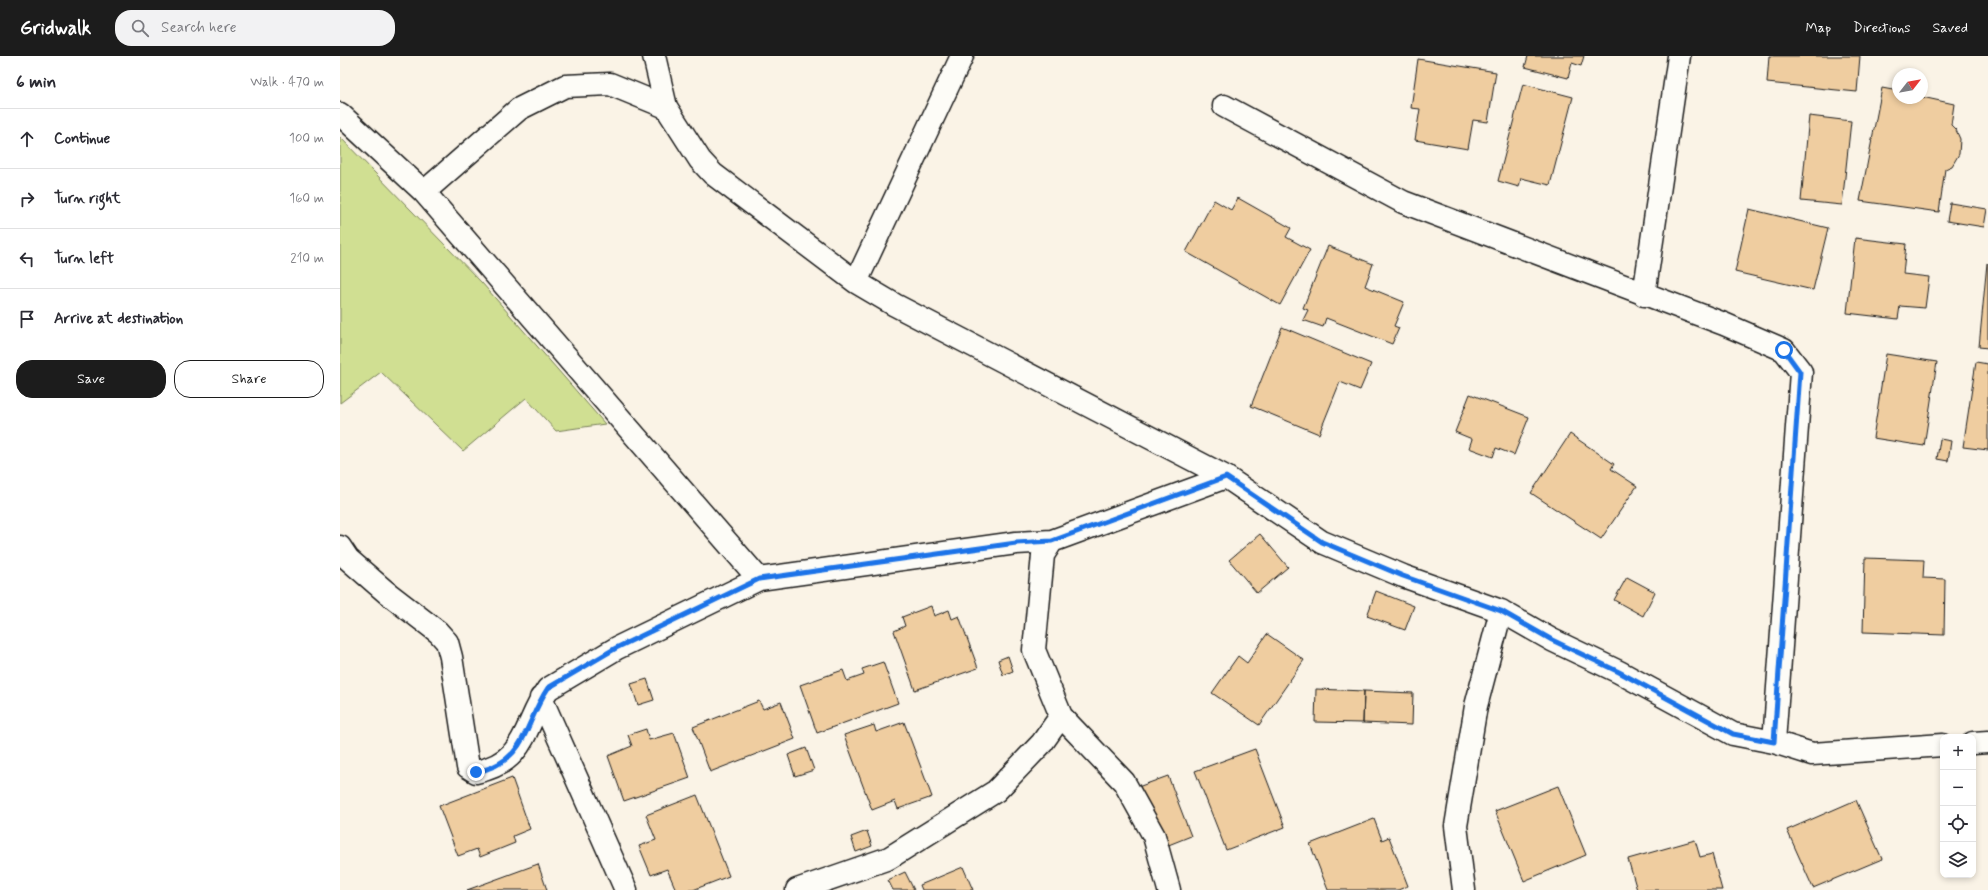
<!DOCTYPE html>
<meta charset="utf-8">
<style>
:root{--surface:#fff;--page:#f2f2f3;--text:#2b2b33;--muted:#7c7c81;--line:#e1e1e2;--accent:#1c1c1c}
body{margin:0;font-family:Mynerve,sans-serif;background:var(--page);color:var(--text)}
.controls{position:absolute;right:12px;bottom:12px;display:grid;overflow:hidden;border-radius:8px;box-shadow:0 2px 6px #0003}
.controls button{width:36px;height:36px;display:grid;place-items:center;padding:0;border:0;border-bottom:1px solid var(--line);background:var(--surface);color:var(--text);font:20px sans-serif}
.compass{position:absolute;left:1552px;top:12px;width:36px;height:36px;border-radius:50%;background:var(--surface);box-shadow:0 2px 6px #0003;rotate:59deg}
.stop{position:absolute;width:12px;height:12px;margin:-9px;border:3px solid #1a73e8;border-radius:50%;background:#fff}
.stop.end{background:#1a73e8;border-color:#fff;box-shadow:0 1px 4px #0008}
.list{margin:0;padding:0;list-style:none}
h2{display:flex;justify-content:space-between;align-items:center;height:52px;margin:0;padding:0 16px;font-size:17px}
h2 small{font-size:13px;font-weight:400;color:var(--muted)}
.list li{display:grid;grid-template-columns:26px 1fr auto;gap:12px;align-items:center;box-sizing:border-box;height:60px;padding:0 16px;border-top:1px solid var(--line)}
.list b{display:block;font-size:15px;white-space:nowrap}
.list em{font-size:13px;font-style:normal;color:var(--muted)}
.actions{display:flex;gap:8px;padding:12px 16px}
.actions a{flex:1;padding:9px 0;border:1px solid var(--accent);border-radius:16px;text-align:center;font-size:14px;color:var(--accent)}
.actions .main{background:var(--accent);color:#fff}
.icon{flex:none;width:22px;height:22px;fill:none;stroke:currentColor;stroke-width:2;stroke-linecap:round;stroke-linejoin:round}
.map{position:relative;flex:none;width:1648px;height:834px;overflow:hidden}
header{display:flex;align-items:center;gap:24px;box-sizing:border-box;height:56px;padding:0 20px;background:var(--accent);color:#fff}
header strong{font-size:19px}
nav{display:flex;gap:22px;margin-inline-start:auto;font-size:14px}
.search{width:280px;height:36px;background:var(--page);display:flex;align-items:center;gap:10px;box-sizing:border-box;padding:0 14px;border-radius:16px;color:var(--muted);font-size:15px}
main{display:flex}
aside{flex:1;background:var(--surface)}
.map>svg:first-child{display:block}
.green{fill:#d0df92;stroke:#767e57}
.building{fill:#efcda0;stroke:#1c1c1c}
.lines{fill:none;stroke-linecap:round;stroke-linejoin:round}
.street-casing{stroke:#1c1c1c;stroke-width:25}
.street{stroke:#fdfcf7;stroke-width:22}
.route{stroke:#1a73e8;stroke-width:5}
</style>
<header>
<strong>Gridwalk</strong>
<div class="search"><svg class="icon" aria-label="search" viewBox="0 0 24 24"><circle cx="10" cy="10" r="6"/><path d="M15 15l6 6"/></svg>Search here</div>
<nav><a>Map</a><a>Directions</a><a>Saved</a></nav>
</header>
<main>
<aside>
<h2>6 min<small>Walk · 470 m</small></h2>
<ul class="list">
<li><svg class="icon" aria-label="ahead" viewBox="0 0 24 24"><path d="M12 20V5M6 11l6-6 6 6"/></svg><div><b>Continue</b></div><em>100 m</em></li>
<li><svg class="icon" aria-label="right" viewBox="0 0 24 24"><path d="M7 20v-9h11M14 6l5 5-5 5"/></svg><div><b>Turn right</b></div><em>160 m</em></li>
<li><svg class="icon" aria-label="left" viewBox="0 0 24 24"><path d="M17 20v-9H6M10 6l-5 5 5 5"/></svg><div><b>Turn left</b></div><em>210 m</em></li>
<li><svg class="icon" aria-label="arrive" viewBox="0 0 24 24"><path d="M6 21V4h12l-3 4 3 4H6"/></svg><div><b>Arrive at destination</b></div></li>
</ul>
<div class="actions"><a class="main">Save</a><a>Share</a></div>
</aside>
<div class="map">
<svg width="1648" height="834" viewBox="0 0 1648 834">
<rect width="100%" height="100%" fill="#faf3e6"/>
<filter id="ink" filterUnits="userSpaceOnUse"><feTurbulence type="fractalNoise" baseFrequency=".025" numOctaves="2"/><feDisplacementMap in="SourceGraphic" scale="8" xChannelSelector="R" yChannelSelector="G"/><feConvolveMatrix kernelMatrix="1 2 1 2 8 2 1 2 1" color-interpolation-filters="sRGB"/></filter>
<g filter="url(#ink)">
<path class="green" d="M0,81L142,227L265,368L216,375L186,342L123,395L41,316L0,347Z"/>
<path class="building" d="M1188,0H1244L1241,10L1232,7L1228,22L1185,11Z
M1429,0H1520L1517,36L1427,27Z
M1078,3L1156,16L1148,66L1133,64L1128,93L1075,84L1080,53L1071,52Z
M1183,28L1233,41L1210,129L1181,122L1179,131L1158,125Z
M1542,32L1558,35V42H1582V41L1614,48L1611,69L1616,74L1620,83L1619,98L1612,110L1605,113L1599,156L1520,145Z
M1469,60L1511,65L1502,149L1461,145Z
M898,142L951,172L946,181L970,194L940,249L846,196L874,144L891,154Z
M1610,147L1647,153L1644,171L1607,165Z
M1409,153L1488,172L1473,234L1395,216Z
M1515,182L1566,188L1563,218L1589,221L1585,252L1560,250L1558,263L1507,257Z
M988,190L1033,208L1025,230L1064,246L1054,270L1059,272L1052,288L986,262L983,271L963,264L968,254L963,252Z
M1647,207L1648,208V292L1639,291Z
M942,271L1031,308L1020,334L1000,326L979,378L911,350Z
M1546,298L1597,306L1584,390L1533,382Z
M1636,306L1648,308V394L1623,391Z
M1130,338L1189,361L1174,399L1156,392L1153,401L1129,392L1132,383L1115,376Z
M1230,378L1274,408L1271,413L1297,430L1261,483L1191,437Z
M1600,383L1611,385L1608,405L1597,403Z
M920,478L948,511L917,537L889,504Z
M1525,502L1584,504L1583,522L1605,523L1604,579L1523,576Z
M1287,521L1315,536L1303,560L1274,544Z
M1036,535L1074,550L1065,574L1027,560Z
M591,550L594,560L609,554L612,563L619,560L638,612L575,634L554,575L565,570L562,561Z
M927,578L964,604L919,669L872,637L898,600L907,607Z
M668,600L673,615L663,619L658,604Z
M543,606L558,647L477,677L460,629L503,614L507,625L524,619L522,613Z
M307,623L314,644L298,649L291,628Z
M976,633L1024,635L1023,667L975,666Z
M1024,635L1073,637L1072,669L1023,667Z
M419,645L423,653L441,646L455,683L370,716L353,671Z
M564,666L592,741L558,753L555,745L532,754L504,679L534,669L536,676Z
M306,673L309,684L334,677L350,722L284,745L268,700L292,690L288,679Z
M466,692L474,714L455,720L448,699Z
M915,693L945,771L886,794L855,715Z
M828,720L851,780L821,792L798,731Z
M172,722L190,773L173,780L175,787L140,801L137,793L118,800L99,750Z
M1218,730L1246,799L1184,825L1155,755Z
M357,739L389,820L353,834H336L327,813L311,819L299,790L316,784L306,759Z
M1516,744L1542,803L1473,832L1447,774Z
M1034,763L1042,784L1049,781L1068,830L1058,834H988L970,788Z
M527,775L532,790L516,796L511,781Z
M1355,784L1360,801L1372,798L1382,834H1297L1288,803Z
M198,808L207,834H127Z
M623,811L633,834H582L580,829Z
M565,816L574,834H553L548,824Z"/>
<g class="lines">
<defs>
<path id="street" d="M314,0L326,51L360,104L373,118L516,226L555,249L886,421L982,486L1063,520L1161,555L1212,584L1279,616L1393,678L1434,686L1472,698L1603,689
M884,50L1063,146L1384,268L1444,294L1461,316L1434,686
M0,58L84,136L419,523
M84,136L179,53L225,30L270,28L326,51
M516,226L622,0
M1304,239L1339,0
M712,485L703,499L694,594L721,660L784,726L814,780L829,834
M0,491L8,503L46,536L98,576L107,586L111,601L128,711L136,716C188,705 183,669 208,633L277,592L419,523L676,487L712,485L886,421
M201,642L286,834
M1633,687L1648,686
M457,834L549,802L656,735L702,687L721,660
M1124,834L1116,770L1136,650L1161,555"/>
</defs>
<use href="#street" class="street-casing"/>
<use href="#street" class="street"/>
</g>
</g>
<g class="lines" filter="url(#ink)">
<path class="route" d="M136,716C188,705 183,669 208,632L276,592L419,523L676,487L712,485L886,421L982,486L1063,520L1161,555L1212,584L1279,616L1393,678L1434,686L1460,316L1444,294"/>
</g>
</svg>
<div class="controls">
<button>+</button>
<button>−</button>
<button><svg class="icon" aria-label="locate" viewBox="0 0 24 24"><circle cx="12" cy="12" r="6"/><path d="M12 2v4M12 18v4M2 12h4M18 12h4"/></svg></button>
<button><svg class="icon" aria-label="layers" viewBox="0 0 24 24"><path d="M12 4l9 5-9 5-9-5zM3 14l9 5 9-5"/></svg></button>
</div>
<svg class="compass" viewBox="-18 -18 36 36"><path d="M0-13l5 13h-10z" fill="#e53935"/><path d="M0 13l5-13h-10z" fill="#7c7c81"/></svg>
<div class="stop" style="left:1444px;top:294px"></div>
<div class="stop end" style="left:136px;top:716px"></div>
</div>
</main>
